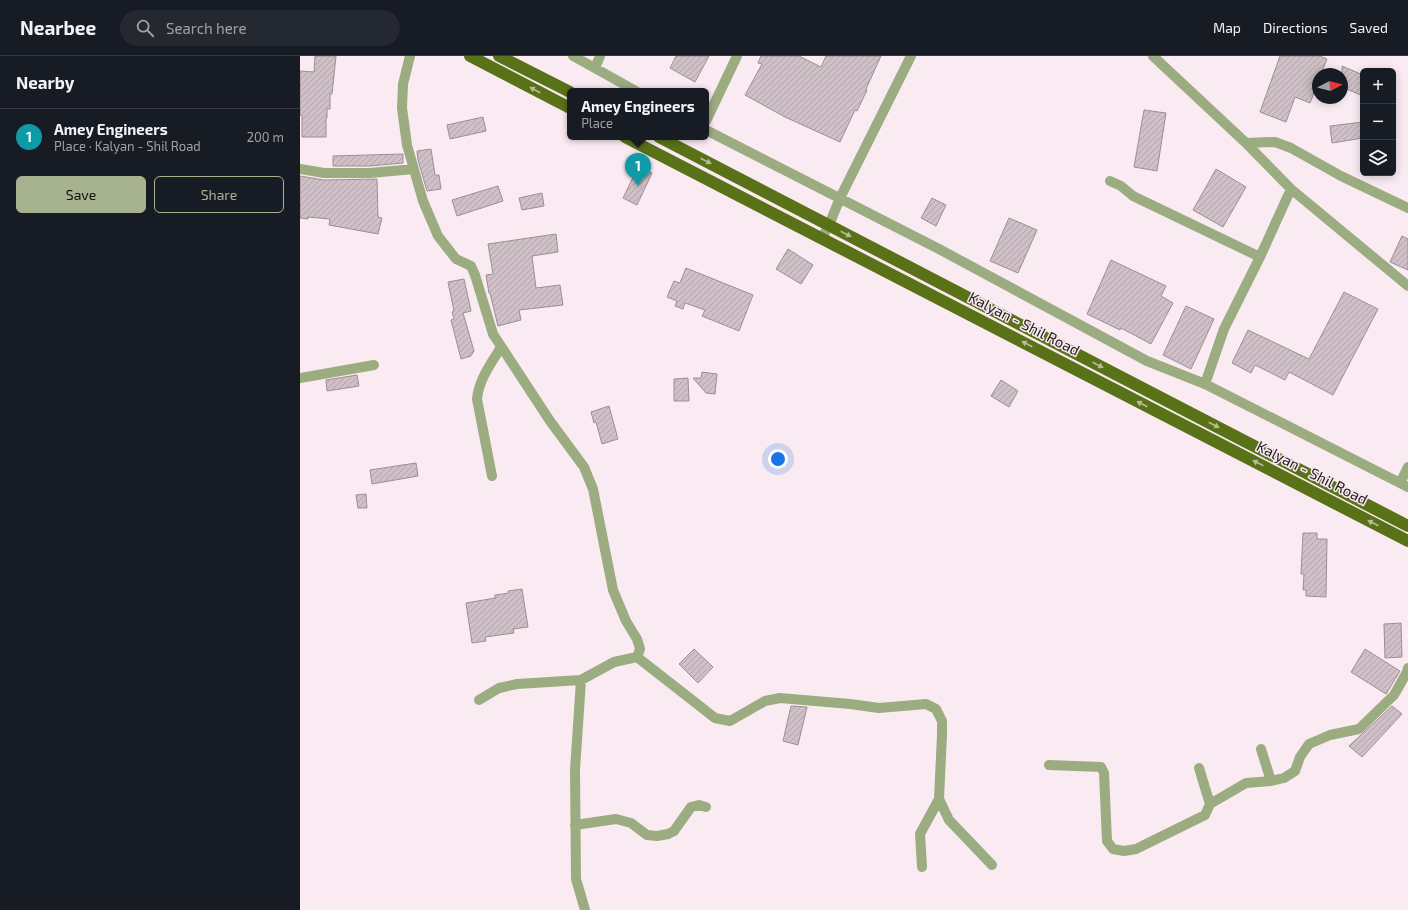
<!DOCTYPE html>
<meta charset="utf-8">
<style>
:root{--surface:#171b24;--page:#242831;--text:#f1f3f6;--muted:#9ea1a6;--line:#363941;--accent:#a7b28e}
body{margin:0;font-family:"Exo 2",sans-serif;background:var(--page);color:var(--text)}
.controls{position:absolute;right:12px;top:12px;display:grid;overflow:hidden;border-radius:6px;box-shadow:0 2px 10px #0003}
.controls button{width:36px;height:36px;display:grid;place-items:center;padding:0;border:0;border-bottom:1px solid var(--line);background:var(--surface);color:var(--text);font:20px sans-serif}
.compass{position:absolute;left:1012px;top:12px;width:36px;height:36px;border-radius:50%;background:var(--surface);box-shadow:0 2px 10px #0003;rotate:83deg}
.you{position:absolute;left:478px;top:403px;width:14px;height:14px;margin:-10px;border:3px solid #fff;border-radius:50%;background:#1a73e8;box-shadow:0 0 0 6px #1a73e833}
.badge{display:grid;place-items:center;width:26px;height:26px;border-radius:50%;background:var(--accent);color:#fff;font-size:13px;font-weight:700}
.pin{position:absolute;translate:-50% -33px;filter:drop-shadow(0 1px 2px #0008)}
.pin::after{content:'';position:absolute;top:21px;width:14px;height:12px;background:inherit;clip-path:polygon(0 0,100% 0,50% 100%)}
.popup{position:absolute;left:267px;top:32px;width:142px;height:52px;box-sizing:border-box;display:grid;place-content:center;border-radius:6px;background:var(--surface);filter:drop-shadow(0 1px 3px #0005);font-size:13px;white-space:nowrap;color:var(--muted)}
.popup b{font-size:15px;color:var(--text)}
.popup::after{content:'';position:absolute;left:50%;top:100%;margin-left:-8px;border:8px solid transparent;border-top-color:var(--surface)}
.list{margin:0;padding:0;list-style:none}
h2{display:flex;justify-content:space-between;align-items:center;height:52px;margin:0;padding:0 16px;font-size:17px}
h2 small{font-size:13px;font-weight:400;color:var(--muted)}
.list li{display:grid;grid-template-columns:26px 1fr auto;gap:12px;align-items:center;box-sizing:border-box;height:56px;padding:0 16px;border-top:1px solid var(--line)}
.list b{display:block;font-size:15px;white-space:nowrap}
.list p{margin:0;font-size:13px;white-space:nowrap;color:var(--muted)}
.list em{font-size:13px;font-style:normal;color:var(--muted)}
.actions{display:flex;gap:8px;padding:12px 16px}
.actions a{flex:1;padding:9px 0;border:1px solid var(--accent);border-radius:6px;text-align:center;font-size:14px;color:var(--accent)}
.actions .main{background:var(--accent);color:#111}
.icon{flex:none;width:22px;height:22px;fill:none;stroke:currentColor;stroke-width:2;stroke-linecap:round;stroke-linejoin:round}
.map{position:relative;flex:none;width:1108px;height:854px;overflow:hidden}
header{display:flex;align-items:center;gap:24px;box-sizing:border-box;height:56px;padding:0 20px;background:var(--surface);border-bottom:1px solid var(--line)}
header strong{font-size:19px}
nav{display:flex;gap:22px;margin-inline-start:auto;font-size:14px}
.search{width:280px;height:36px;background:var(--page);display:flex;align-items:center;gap:10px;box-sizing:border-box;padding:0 14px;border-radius:22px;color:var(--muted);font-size:15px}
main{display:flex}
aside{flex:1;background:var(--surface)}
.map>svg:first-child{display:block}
.building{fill:url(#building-hatch);stroke:#9c8e94}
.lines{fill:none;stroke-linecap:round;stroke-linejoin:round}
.street{stroke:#9cac81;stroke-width:10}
.primary{stroke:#597218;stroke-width:12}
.oneway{fill:#babb9b}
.labels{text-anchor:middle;stroke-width:3;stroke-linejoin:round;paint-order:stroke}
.street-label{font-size:15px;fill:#262023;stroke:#faebf2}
</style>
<header>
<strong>Nearbee</strong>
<div class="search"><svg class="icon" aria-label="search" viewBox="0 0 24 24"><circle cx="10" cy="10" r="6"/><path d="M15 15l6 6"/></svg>Search here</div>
<nav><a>Map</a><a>Directions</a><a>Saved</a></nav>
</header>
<main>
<aside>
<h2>Nearby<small></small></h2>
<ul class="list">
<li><span class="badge" style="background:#0f9aa8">1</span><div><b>Amey Engineers</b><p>Place · Kalyan - Shil Road</p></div><em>200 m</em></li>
</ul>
<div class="actions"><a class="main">Save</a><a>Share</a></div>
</aside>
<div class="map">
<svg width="1108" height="854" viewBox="0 0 1108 854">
<defs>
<pattern id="building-hatch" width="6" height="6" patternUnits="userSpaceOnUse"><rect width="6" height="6" fill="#cec0c6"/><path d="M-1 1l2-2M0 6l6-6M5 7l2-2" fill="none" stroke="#b1a5aa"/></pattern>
</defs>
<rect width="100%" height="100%" fill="#faebf2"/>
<path class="building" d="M15,0H36L32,38H30V53H27V62H26V81H2V59H0V15L14,16Z
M376,0H409L395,26L370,12Z
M461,0H499L521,11L526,0H581L566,33L567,34L557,55L555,54L540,86L485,61L445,39L462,8L458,7Z
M980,0H1020L1027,3L1021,18H1018V27L1010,47L995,41L986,66L960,56Z
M1042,10L1063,19V40L1042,31Z
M844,54L866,57L857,115L834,111Z
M183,61L186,75L150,83L147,69Z
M1063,66V82L1032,87L1030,70Z
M131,93L135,119H139L141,133L127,135L118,104L117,95Z
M103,98V107L70,110H33V100Z
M338,111L352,117L337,149L323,142Z
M916,113L946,131L923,171L893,154Z
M0,120L24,124L77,123L78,161L82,162L78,178L29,169L30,163L8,161V163L0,162Z
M198,130L203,145L157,160L152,144Z
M242,137L244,150L222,154L219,142Z
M632,142L646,149L636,170L621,162Z
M709,162L737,174L718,217L690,205Z
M256,178L258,196L232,200L236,232L260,229L263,249L219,254L221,264L198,270L190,237H189L186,219L193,218L188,188Z
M1102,180L1108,183V214L1090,206Z
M488,193L513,209L501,228L476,213Z
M811,204L866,230L861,240L873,247L851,288L821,272L820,274L787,258Z
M386,212L453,239L439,275L402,260L405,254L385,247L383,253L375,250L377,245L367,241L374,225L380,227Z
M164,223L171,255L163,257L174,295L171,300L161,303L151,264L154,263L152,256L154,255L148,226Z
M1044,236L1078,253L1033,339L989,316L985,324L955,309L951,317L932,307L948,274L1009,303Z
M886,250L914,263L891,313L863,299Z
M402,316L417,318L415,338L406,337L393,322H401Z
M57,319L59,330L27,335L26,324Z
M388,322L389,345H374V323Z
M701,324L718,335L709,351L691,340Z
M309,350L318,383L302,388L296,366L294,367L291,356Z
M116,407L118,420L72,428L70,414Z
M66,438L67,452H58L56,439Z
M1003,477H1017V483H1027L1026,541L1006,540V534H1003L1004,518H1001Z
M222,533L228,571L213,573L214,577L185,581L186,585L172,587L166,547L195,542V539L209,537L208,535Z
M1101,567L1102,601L1085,602L1084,568Z
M394,593L413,611L398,627L379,608Z
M1065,593L1100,615L1086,638L1051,616Z
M491,650L507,651L498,689L483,685Z
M1092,650L1102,658L1062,701L1049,690Z"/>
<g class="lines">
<path class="street" d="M110,0L103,28L102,52L107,89L123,145L138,180L156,203L171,210L175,219L193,278L250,365L284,411L293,433L313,534L326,565L337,583L340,593L337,601L314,606L281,624L217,628L199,632L179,644
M273,0L336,35
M853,0L946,87L991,133L1108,230
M295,12L300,0
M406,65L437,0
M406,74L639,193L847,305L905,328L1108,431
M946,87L975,86L991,92L1041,120L1108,152
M0,113L24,117H70L114,113
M810,125L821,130L833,140L960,201
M522,182L529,169L540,142L611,0
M0,322L74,309
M905,328L924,273L960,201L991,133
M192,420L177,343C179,323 191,308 201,291
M1100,427L1108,411
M337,601L415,662L430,665L465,645L480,642L550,648L579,652L626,648L636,653L642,665V679L639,743L649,764L692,809
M281,624L275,714L276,823L285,854
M961,693L971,725
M749,709L801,711L804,717L807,785L813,793L824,795L836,793L905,759L910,748L946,727L971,725L984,722L995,715L1000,701L1009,688L1030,679L1059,673L1094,639L1107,616L1108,612
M899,712L910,748
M275,769L316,763L331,767L347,779L357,780L368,778L374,775L391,751L399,749L406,751
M622,811L620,778L639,743"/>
<path class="primary" d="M170,0L270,52
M199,0L270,36
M325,81L1108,485
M359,81L1108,470"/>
</g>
<defs><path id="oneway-solid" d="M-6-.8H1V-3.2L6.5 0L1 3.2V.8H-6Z"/></defs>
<g class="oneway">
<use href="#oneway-solid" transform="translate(235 34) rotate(-152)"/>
<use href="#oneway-solid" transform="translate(406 105) rotate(27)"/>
<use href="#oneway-solid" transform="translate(546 178) rotate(27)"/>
<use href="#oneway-solid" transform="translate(727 288) rotate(-153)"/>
<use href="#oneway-solid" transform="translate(798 309) rotate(27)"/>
<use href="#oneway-solid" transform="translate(842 348) rotate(-153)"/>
<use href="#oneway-solid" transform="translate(914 369) rotate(27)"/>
<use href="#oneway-solid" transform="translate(958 407) rotate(-153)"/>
<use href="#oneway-solid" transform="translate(1073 467) rotate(-153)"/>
</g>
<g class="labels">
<g class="street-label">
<text transform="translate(724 268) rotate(27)" y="5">Kalyan - Shil Road</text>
<text transform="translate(1012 417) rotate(27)" y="5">Kalyan - Shil Road</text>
</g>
</g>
</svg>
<div class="controls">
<button>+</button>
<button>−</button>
<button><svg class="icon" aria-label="layers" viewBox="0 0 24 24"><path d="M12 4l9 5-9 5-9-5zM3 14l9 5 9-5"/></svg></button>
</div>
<svg class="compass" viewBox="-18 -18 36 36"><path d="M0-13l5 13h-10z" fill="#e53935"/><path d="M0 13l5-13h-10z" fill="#9ea1a6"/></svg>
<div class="you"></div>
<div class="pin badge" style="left:338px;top:130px;background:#0f9aa8">1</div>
<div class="popup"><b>Amey Engineers</b>Place</div>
</div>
</main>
